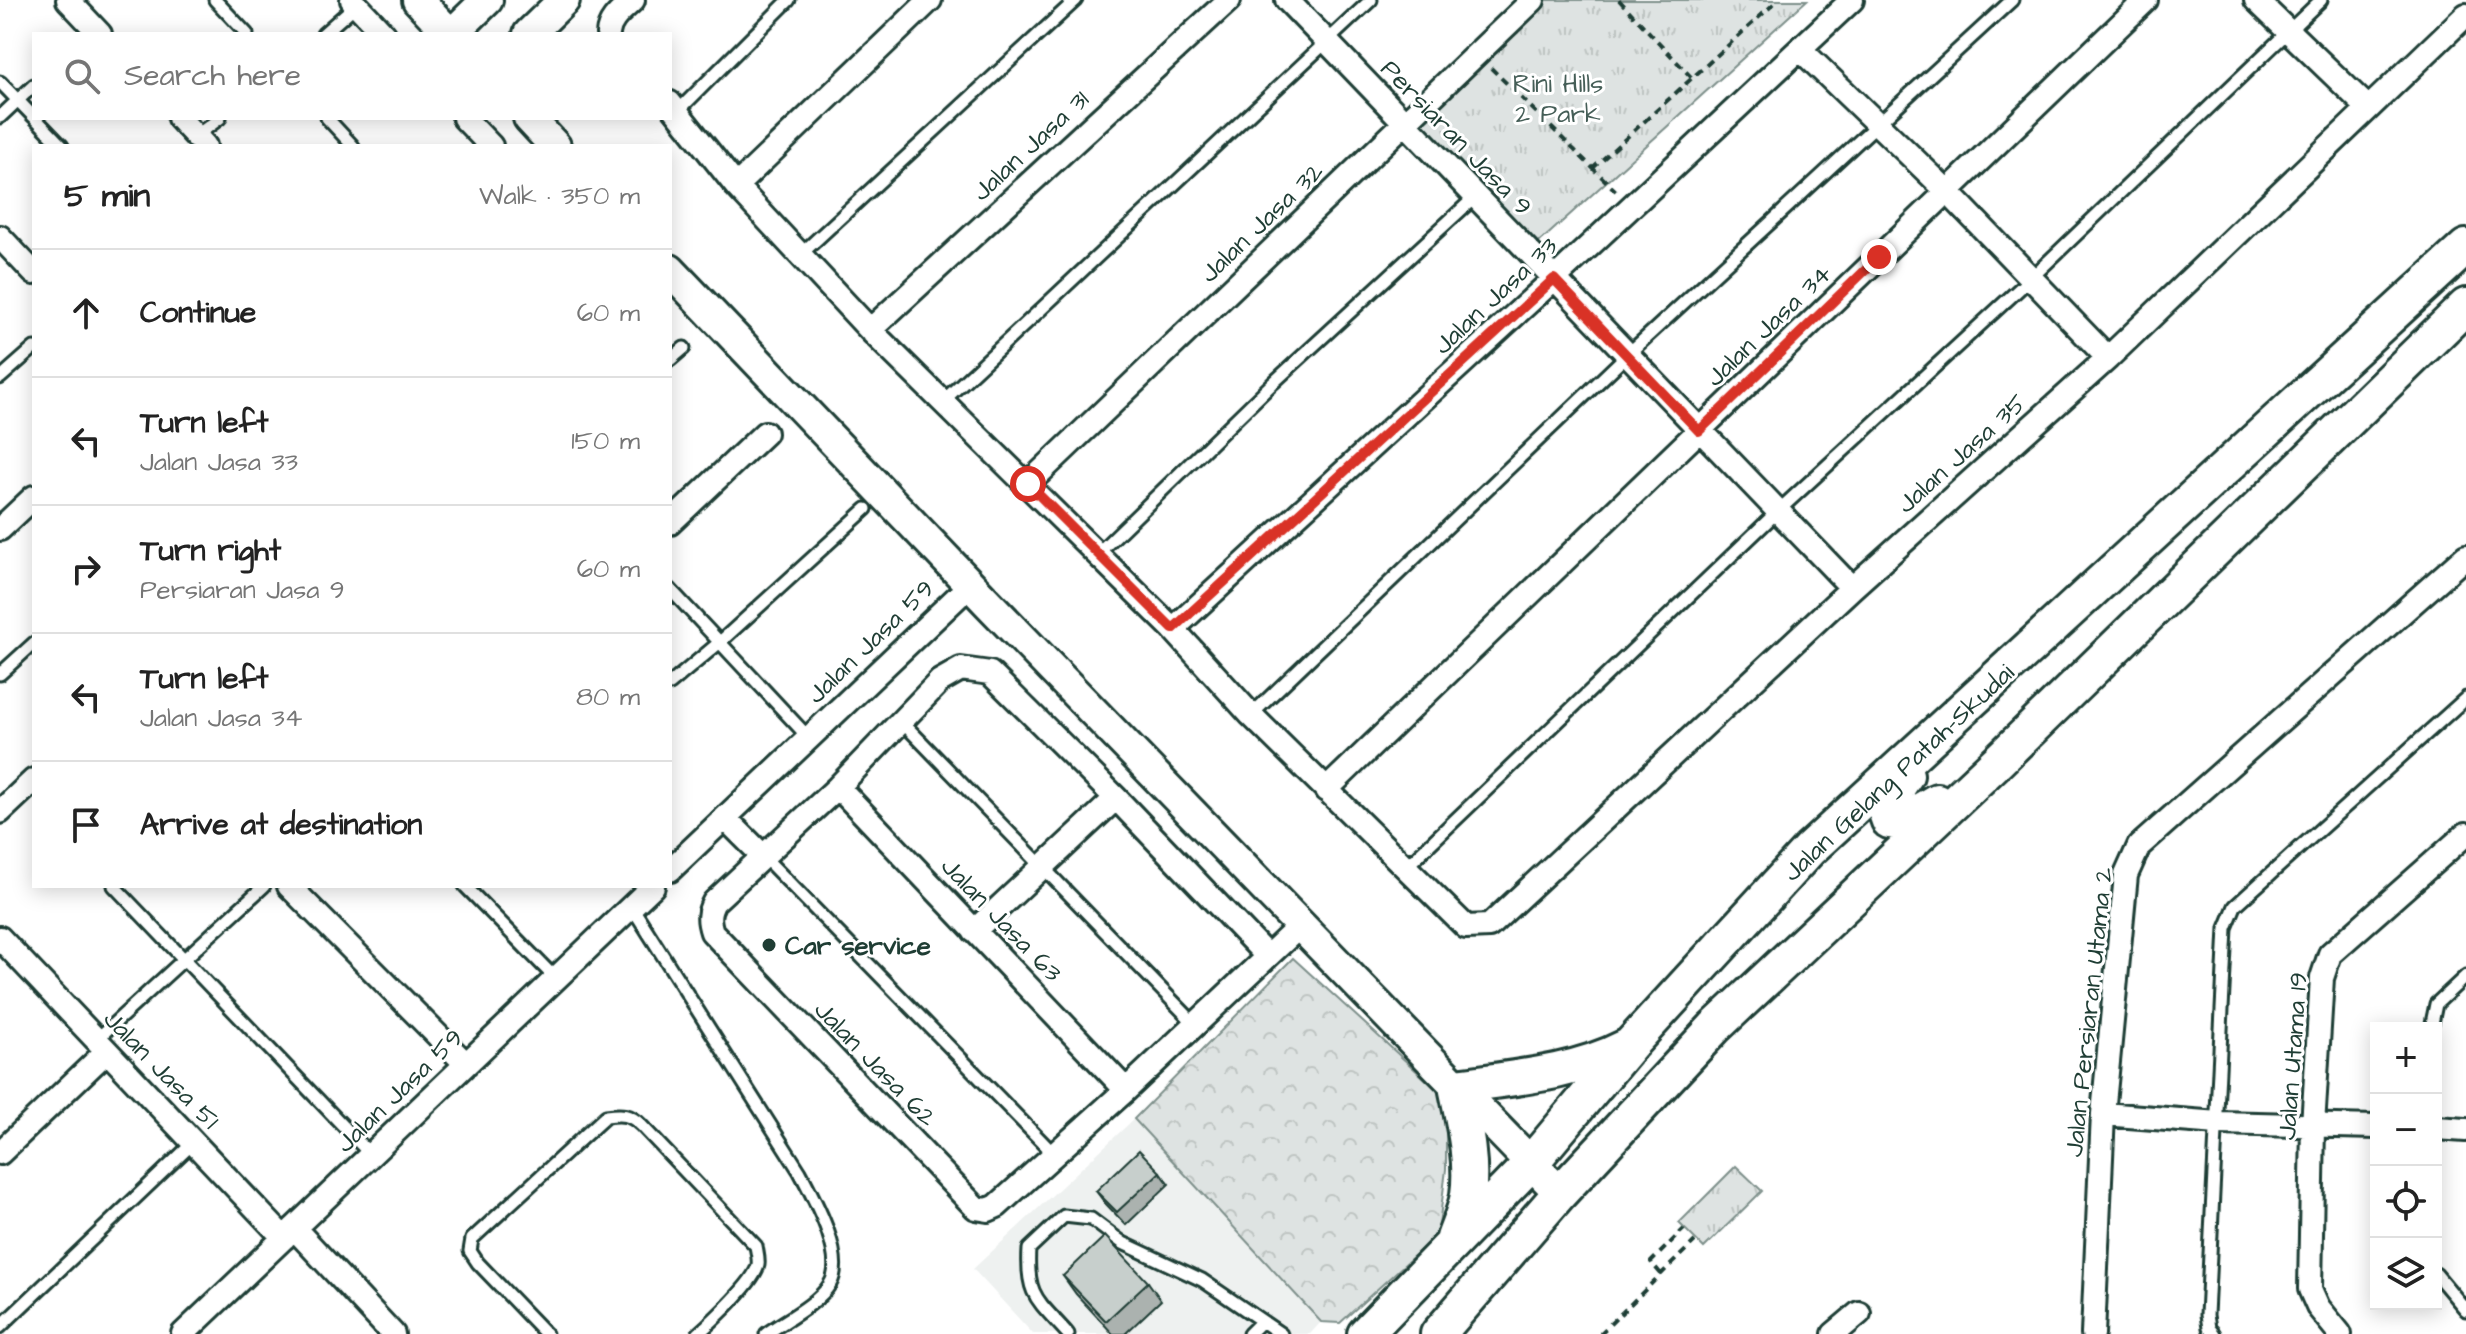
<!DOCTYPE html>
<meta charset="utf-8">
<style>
:root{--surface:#fff;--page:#f2f2f2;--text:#222;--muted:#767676;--line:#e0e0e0}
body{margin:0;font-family:"Architects Daughter",sans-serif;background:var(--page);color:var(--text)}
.controls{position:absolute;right:24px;bottom:24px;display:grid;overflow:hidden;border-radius:0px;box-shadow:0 4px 20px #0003}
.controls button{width:72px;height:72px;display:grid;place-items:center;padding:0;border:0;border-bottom:2px solid var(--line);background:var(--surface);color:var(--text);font:40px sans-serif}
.stop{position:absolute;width:24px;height:24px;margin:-18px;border:6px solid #d93025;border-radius:50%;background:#fff}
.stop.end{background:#d93025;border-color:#fff;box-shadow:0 2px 8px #0008}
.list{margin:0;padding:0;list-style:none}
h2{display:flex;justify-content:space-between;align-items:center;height:104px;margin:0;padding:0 32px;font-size:34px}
h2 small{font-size:26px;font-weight:400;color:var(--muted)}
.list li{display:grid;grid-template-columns:52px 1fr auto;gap:24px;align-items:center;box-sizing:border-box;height:128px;padding:0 32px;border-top:2px solid var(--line)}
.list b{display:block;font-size:30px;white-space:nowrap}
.list p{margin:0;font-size:26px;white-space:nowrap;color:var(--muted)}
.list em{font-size:26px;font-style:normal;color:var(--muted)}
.icon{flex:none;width:44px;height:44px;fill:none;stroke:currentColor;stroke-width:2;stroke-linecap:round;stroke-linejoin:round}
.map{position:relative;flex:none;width:2466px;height:1334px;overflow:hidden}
.search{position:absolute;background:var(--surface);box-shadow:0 4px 20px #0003;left:32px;top:32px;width:640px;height:88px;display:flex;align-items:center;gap:20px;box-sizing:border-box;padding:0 28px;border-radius:0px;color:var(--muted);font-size:30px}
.panel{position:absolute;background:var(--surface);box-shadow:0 4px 20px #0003;left:32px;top:144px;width:640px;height:744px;border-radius:0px}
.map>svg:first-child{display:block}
.built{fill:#eef1f0}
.grass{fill:url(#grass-tufts);stroke:#7e908b;stroke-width:2}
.forest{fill:url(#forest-crowns);stroke:#7e908b;stroke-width:2}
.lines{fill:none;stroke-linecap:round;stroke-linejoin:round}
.lane-casing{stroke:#1f3d34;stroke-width:17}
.street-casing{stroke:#1f3d34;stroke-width:28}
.secondary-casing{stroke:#1f3d34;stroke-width:36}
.primary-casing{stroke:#1f3d34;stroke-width:40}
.path{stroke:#1f3d34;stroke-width:4;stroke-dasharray:8 6;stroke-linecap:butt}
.lane{stroke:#fff;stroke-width:11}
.street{stroke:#fff;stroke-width:22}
.secondary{stroke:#fff;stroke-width:30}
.primary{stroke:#fff;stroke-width:34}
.wall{fill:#abb2af;stroke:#1f3d34;stroke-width:2}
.building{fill:#c7cfcc;stroke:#1f3d34;stroke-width:2}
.route{stroke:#d93025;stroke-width:10}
.poi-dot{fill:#1f3d34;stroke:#fff;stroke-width:3}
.labels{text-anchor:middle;stroke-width:6;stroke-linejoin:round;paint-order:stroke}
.park-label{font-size:26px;fill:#455e57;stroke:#fff}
.street-label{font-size:26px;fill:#1f3d34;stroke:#fff}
.poi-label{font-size:26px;font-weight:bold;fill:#1f3d34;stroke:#fff;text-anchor:start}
</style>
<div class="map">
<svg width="2466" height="1334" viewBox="0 0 2466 1334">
<defs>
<pattern id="grass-tufts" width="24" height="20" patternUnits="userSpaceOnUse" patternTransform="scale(2)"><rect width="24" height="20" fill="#dee3e2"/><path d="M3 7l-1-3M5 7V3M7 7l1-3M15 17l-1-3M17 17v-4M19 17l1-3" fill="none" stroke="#bec4c2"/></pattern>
<pattern id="forest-crowns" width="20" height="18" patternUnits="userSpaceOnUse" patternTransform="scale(2)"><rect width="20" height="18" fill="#dee3e2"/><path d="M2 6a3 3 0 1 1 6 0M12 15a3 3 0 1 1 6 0" fill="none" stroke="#bec4c2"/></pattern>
</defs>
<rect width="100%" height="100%" fill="#fff"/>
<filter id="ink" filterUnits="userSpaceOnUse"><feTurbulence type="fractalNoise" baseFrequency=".0125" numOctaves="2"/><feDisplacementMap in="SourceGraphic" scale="16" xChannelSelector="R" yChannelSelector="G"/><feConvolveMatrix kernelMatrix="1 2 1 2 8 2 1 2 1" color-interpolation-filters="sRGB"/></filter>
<g filter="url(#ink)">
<path class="built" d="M1134,1119L1321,1322L1310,1334H1033L973,1269Z"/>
<path class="grass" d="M1526,0H1807L1533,248L1403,113Z
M1736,1166L1762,1191L1704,1248L1679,1223Z"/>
<path class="forest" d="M1293,958L1446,1098V1169L1438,1234L1340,1323L1321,1322L1134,1119Z"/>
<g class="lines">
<defs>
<path id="lane" d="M215,0L247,34
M323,34L356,5
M0,82L34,117
M678,111L789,0
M0,117L34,85
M35,118L62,146
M327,118L353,146
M196,136L220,118
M800,255L1076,0
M670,360L684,348
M0,378L34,348
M942,402L1371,0
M1097,554L1273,383L1475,197
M670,589L809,738
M0,674L34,643
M670,684L720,642L866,509
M1251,715L1627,355L2012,0
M901,721L1196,1025
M763,856L1055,1155
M1406,867L1777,512L2030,279L2321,0
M114,886L371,1155
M465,886L556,979
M632,907L800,1172C813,1197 847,1257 830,1284C819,1303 784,1321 766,1334
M2431,1028L2436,1004L2466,976
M96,1040L264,886
M2436,1274L2466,1310
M0,1327L194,1142
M546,1334L478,1263L470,1251L472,1239L606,1116C622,1114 630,1114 641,1125L756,1246C757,1252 759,1259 758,1265C754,1283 712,1321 698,1334
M1068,1334C1038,1300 1026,1297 1029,1249L1064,1216L1091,1219L1123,1243L1202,1280L1281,1334
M1249,1334L1262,1321
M2214,1334L2209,1328L2207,1315L2226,928L2235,906L2466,698"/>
<path id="street" d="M68,0L100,34
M352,0L384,34
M1287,0L1852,588
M2256,0L2368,108
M608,34C609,19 623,10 633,0
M1801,50L1947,191L2108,358
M670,103L736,186L870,330L1173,629L1251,715L1466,927L1489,926L1852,588L2108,358L2466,15
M179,118L205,146
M464,118L491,146
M736,186L930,0
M0,237L34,273
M870,330L1229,0
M1028,484L1533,0
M670,523L765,433
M0,529L34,497
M1173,629L1554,279L1852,0
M838,787L1126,1090
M1326,790L2146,0
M0,812L34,780
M725,818L763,856
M670,870L970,585
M289,886L466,1064
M974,931L1116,798
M0,938L284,1238
M1267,956L1116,798L990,673L961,669L940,681L838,787L714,902C708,913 708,920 712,932L976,1208L988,1210L997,1206L1126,1090L1302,924
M2103,1114L2218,1123L2376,1127
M2436,1128L2466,1130
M0,1153L107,1051
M294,1228L393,1334
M183,1334L653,886
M1834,1334L1859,1313
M2093,1334L2103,1114L2126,875L2139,846L2466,556
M2340,1334L2318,1307L2310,1289L2313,1126L2322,978L2330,954L2466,834"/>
<path id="secondary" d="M418,0L450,34
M452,34L487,0
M529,34L564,0
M529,118L555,146
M670,270L988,603L1560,1193"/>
<path id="primary" d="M1906,775L1884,807L1889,821L1901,822L1937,801
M1454,1238C1459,1224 1466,1209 1468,1195C1473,1159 1463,1121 1456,1086C1512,1078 1574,1074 1626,1047
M1365,1334L1531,1163L1630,1045L1809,850L2466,247
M1438,1334L1560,1193L1714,1028L1998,761L2466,306"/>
</defs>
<use href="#lane" class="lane-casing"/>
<use href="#street" class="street-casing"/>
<use href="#secondary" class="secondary-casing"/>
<use href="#primary" class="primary-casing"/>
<path class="path" d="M1619,0L1692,78
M1491,68L1616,191
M1592,169L1778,0
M1661,1274L1651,1262L1684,1229
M1600,1334L1695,1241"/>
<use href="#lane" class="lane"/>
<use href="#street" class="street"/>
<use href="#secondary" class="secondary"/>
<use href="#primary" class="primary"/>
</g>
<path class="wall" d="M1160,1172L1169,1184L1126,1225L1105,1203L1096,1191Z
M1063,1276L1148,1282L1161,1300L1125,1334H1113L1076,1294Z"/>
<path class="building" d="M1139,1150L1160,1172L1117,1212L1096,1191Z
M1105,1236L1148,1282L1106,1321L1063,1276Z"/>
</g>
<g class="lines" filter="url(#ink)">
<path class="route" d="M1028,484L1173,629L1554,279L1699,431L1879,257"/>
</g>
<circle class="poi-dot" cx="769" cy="945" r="8"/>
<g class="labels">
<g class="park-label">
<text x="1558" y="92">Rini Hills<tspan x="1558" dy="30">2 Park</tspan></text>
</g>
<g class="street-label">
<text transform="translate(1457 137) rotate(46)" y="9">Persiaran Jasa 9</text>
<text transform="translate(1030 145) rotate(-43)" y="9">Jalan Jasa 31</text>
<text transform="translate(1261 222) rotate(-44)" y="9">Jalan Jasa 32</text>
<text transform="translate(1495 295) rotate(-43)" y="9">Jalan Jasa 33</text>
<text transform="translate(1768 325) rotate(-44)" y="9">Jalan Jasa 34</text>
<text transform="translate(1961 453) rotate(-42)" y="9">Jalan Jasa 35</text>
<text transform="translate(870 641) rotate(-44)" y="9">Jalan Jasa 59</text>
<text transform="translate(1898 772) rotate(-43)" y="9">Jalan Gelang Patah-Skudai</text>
<text transform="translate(1002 919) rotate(46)" y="9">Jalan Jasa 63</text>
<text transform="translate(2088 1012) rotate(-84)" y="9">Jalan Persiaran Utama 2</text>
<text transform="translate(2292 1056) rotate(-86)" y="9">Jalan Utama 19</text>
<text transform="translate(876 1063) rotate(46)" y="9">Jalan Jasa 62</text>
<text transform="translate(162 1069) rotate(46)" y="9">Jalan Jasa 51</text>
<text transform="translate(399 1090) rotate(-44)" y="9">Jalan Jasa 59</text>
</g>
<g class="poi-label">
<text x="785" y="954">Car service</text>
</g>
</g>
</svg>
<div class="controls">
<button>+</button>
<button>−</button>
<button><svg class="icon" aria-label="locate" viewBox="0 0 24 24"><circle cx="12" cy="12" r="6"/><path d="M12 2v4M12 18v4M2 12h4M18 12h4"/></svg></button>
<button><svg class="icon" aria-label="layers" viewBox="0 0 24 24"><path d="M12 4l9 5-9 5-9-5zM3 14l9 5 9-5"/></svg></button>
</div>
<div class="stop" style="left:1028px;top:484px"></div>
<div class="stop end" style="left:1879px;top:257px"></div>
<div class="search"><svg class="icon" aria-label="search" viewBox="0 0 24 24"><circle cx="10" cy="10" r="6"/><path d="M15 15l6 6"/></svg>Search here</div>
<section class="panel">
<h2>5 min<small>Walk · 350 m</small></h2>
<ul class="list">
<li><svg class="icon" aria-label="ahead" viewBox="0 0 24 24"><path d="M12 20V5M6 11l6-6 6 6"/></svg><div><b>Continue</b></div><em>60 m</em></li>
<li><svg class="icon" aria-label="left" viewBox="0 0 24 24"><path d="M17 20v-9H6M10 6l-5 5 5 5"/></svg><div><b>Turn left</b><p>Jalan Jasa 33</p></div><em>150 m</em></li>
<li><svg class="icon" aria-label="right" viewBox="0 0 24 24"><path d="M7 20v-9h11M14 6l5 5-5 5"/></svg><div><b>Turn right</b><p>Persiaran Jasa 9</p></div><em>60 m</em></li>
<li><svg class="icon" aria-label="left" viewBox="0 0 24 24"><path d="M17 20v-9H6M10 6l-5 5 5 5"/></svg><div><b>Turn left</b><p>Jalan Jasa 34</p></div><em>80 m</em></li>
<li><svg class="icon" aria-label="arrive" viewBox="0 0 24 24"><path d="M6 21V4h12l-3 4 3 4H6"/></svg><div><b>Arrive at destination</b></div></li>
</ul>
</section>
</div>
